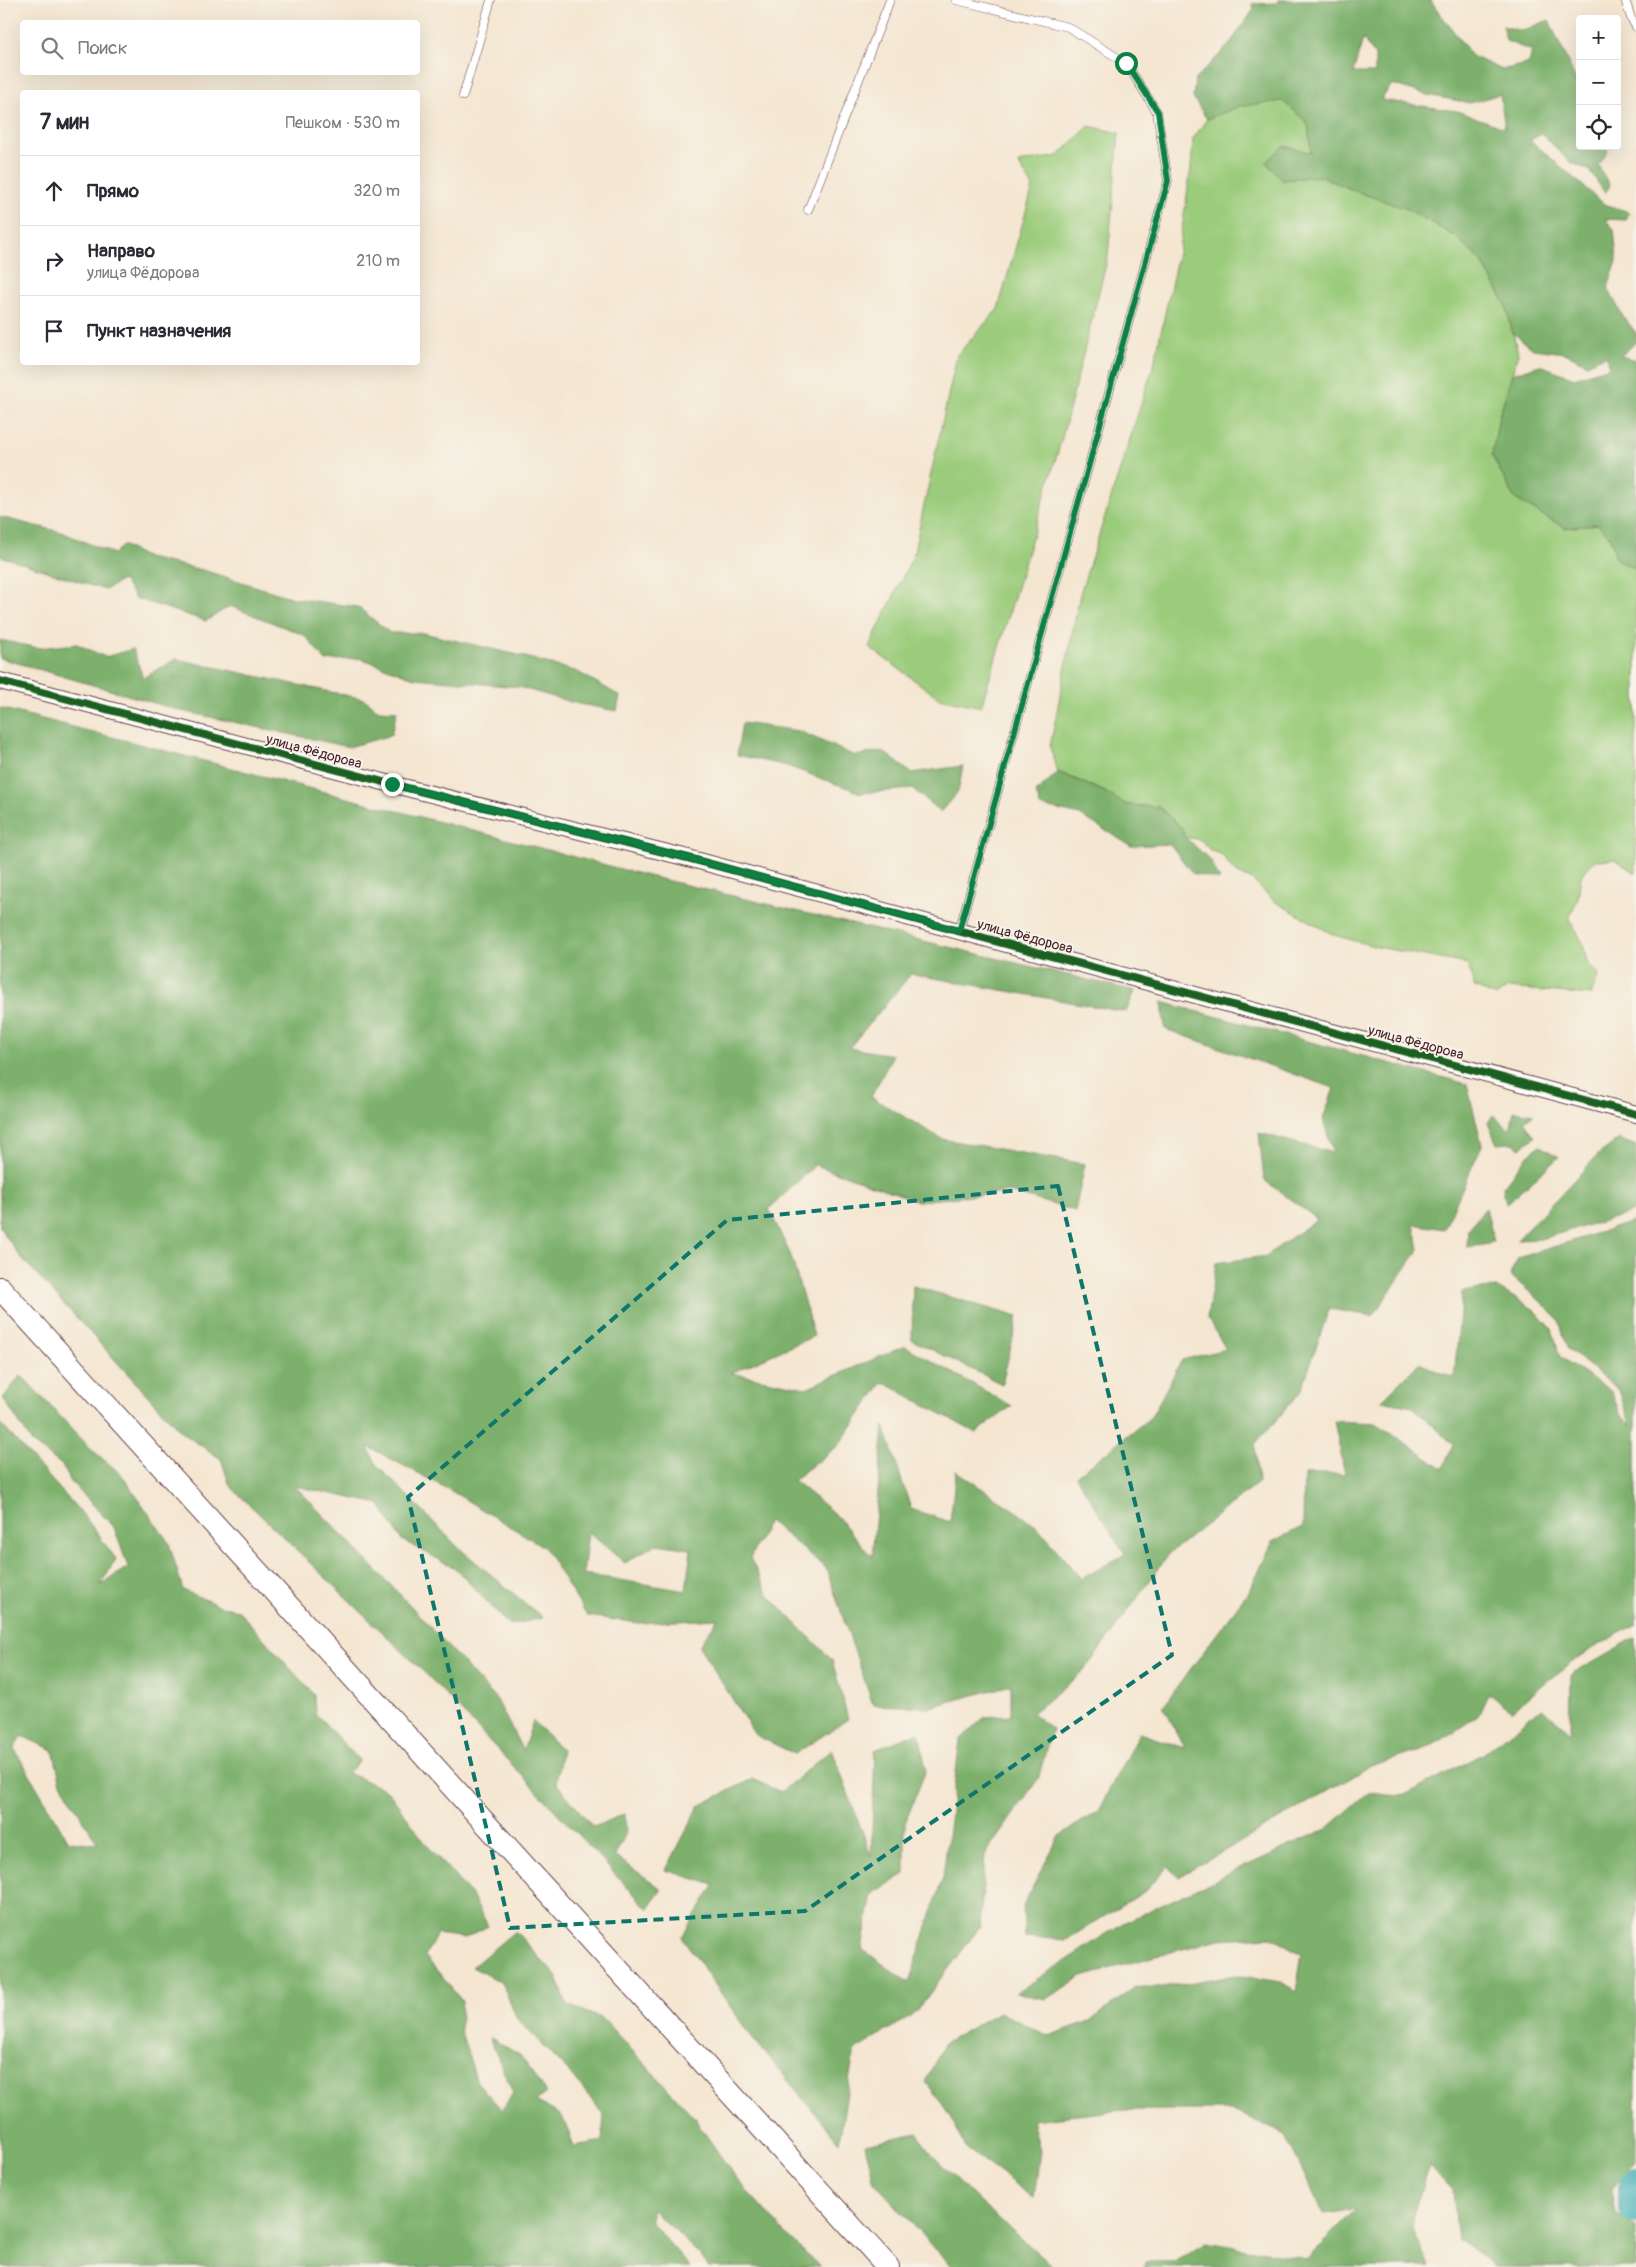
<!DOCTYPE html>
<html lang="ru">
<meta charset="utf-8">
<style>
:root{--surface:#fff;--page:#f7f7f7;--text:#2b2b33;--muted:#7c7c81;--line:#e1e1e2}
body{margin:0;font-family:Pangolin,sans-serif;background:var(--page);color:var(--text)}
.controls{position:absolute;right:15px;top:15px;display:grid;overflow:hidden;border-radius:5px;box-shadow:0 5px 20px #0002}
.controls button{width:45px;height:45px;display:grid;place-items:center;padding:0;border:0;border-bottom:1px solid var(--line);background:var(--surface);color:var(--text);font:25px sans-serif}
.stop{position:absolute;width:15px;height:15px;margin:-11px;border:4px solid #0b8043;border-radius:50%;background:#fff}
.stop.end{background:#0b8043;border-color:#fff;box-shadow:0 1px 5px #0008}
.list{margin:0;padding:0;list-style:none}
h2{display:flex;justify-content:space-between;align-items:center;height:65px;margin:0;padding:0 20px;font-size:21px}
h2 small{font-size:16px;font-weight:400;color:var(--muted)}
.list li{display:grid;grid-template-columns:32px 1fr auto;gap:15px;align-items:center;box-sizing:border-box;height:70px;padding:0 20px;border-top:1px solid var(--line)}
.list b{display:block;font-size:19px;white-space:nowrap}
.list p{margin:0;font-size:16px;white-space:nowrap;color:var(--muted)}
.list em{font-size:16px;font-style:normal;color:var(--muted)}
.icon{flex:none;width:28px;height:28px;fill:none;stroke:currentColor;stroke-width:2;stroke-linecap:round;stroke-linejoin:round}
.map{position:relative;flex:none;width:1636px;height:2267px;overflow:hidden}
.search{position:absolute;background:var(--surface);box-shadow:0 5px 20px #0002;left:20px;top:20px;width:400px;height:55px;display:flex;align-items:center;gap:12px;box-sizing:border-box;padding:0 18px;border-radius:5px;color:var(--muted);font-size:19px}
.panel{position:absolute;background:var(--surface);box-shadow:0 5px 20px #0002;left:20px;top:90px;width:400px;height:275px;border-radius:5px}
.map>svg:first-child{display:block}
.green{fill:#9bcc7c;stroke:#727654}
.forest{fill:#7cb06c;stroke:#63684c;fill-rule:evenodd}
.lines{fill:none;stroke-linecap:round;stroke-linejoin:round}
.river{stroke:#3fafb7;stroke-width:34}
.service-casing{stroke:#643d44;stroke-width:9}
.minor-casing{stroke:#643d44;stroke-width:18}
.secondary-casing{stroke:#643d44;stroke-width:24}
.service{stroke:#fff;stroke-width:8}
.minor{stroke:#fff;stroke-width:16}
.secondary{stroke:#fff;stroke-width:22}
.cycleway-casing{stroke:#f7f3e8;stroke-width:11}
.cycleway{stroke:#1b5e20;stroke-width:8}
.route{stroke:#0b8043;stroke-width:6}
.marked{fill:none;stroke:#0f766e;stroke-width:4;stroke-dasharray:10 6;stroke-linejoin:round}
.labels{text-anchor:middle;stroke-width:4;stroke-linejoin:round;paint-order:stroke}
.street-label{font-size:14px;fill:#4a1f2b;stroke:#f7f3e8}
</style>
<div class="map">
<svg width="1636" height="2267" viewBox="0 0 1636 2267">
<rect width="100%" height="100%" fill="#f7f3e8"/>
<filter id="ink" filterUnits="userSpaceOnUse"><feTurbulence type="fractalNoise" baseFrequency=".02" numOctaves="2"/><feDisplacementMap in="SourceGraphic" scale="10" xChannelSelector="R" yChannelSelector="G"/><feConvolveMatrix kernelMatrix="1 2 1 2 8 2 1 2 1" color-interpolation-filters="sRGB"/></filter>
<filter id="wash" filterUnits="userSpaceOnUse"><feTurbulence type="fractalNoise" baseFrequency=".0096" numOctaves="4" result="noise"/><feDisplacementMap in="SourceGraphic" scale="20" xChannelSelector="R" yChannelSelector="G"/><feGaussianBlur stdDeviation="1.12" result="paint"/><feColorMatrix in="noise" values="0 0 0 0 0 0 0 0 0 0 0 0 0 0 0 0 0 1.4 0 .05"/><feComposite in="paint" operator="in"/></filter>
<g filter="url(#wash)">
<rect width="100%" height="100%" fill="#f4e6d1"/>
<path class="green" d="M1283,101L1308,123L1311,153L1284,146L1266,162L1282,180L1320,176L1361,193L1407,209L1455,236L1482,262L1506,305L1518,354L1499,417L1492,456L1515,499L1565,528L1598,524L1612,538L1616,559L1636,569V873L1615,859L1595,860L1581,876L1578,898L1569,919L1582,941L1587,962L1599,974L1591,995L1508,988L1497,996L1474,987L1468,964L1377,947L1334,935L1274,901L1252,880L1234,871L1221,854L1211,851L1201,840L1185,837L1182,828L1159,807L1127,805L1103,791L1058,772L1050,747L1080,594L1154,364L1179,249L1191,168L1193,139L1207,119L1240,106Z
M1089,126L1119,133L1108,256L1062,438L981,707L939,698L869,647L913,556L957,355L998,309L1033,187L1018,163L1058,156Z"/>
<path class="forest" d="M1278,0H1430L1472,56L1502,70L1529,63L1532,51L1506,41L1503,26L1521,31L1549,20L1580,89V146H1606L1608,152L1598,165L1610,186L1605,193L1589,170L1570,162L1542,134L1530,140L1604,204L1629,212L1626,220L1605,219L1614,229L1617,261L1608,288L1622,315L1636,333V342L1621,356L1636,360V569L1616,559L1611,538L1598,524L1565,528L1515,499L1492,455L1499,417L1512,374L1540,365L1574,378L1610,367L1606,355L1587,364L1565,353L1533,349L1512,332L1506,305L1482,262L1455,236L1407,209L1361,193L1320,176L1282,180L1266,162L1284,146L1311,153L1308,123L1283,101L1240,106L1207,119L1193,98L1195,79L1229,45L1254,9L1252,4L1278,3ZM1363,39L1375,55V73H1353ZM1392,84L1427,95L1470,103L1500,94L1505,128L1457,111L1381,100Z
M0,517L61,532L114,554L123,545L147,558L203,570L293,598L358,607L390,633H423L518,655L578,672L620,696L617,711L574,703L519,687L414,678L360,658L326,661L304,635L230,606L206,621L135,598L123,580L105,590L0,556Z
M0,640L38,648L77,644L105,657L133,649L143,678L176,659L364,699L379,710L397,711L391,735L349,747L182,711L0,658Z
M0,708L644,875L1135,991L1126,1012L911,974L849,1048L893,1055L871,1097L942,1139L1085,1164L1075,1211L1010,1192L918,1201L815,1165L769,1209L791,1256L814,1336L731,1373L806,1388L905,1346L1012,1406L976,1433L883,1382L838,1446L793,1480L836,1515L872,1557L884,1426L911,1509L950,1522L956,1471L1036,1525L1081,1579L1125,1554L1076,1476L1151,1417L1182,1360L1226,1349L1207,1318L1216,1263L1266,1256L1317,1219L1264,1180L1259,1133L1333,1153L1323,1119L1334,1088L1165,1029L1162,1002L1467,1084L1482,1145L1444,1229L1414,1224L1419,1249L1373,1316L1329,1309L1301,1392L1255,1444L1258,1483L1170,1553L1085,1670L1032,1713L1052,1729L1038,1779L985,1855L980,1927L915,2013L854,2051L839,2142L747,2031L682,1937L714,1885L666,1870L699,1806L752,1779L781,1792L832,1749L871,1856L875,1750L919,1732L926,1770L905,1823V1874L872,1894L862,1949L909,1983L943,1877L960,1740L985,1717L1011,1715V1685L930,1707L873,1705L826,1568L769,1521L750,1558L769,1596L832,1660L848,1719L795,1754L755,1735L699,1646L718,1619L638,1623L587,1616L544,1547L453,1492L367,1446L377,1465L459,1548L543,1618L509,1625L455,1568L402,1540L379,1504L295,1486L407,1602L497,1700L523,1751L533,1721L562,1750L556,1783L593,1827L625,1814L626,1833L615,1856L662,1889L648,1909L429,1677L230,1486L221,1459L181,1432L18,1254L0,1227ZM588,1532L625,1563L656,1544L691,1549L686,1591L583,1574Z
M742,723L799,731L855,756L883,751L911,773L963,766L958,792L940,812L913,789L861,793L787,766L737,755Z
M1058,772L1103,791L1127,805L1159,807L1182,828L1185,837L1211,861L1220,880L1192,873L1170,844L1131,846L1080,815L1040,806L1036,793Z
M1514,1111L1534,1114L1524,1121L1535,1137L1520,1148L1513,1143L1497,1144L1488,1123L1493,1115L1510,1130Z
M1619,1139L1636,1146V1209L1631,1213L1540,1239L1517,1240L1598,1155Z
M1540,1146L1559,1157L1506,1204L1503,1187L1527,1156Z
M1486,1208L1494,1242L1467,1247L1468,1228Z
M1636,1221V1625C1590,1646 1550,1677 1512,1711L1488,1694L1478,1716L1430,1747L1368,1768L1179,1877L1168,1866L1147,1890L1066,1940L1025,1937L1023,1906L1059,1836L1098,1811L1139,1733L1185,1748L1163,1706L1249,1591L1273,1541L1303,1527L1304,1474H1345L1334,1421L1376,1423L1443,1469L1453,1444L1413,1407L1381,1401L1419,1363L1454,1378L1462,1292L1496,1287L1535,1310L1552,1329L1560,1357L1612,1392L1620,1414L1631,1426L1619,1390L1567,1348L1559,1320L1539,1300L1510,1275L1518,1258Z
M913,1286L1018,1317L1002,1384L912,1340Z
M21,1375L91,1449L121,1474L169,1543L183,1590L220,1606L238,1610L314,1695L315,1713L360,1761L348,1773L388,1791L423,1840L472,1896L488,1926L465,1938L437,1934L425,1956L462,2001L460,2029L477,2082L502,2110L513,2093L489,2037L520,2055L546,2093L536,2101L562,2116L574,2146L602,2141L604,2115L571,2074L517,2019L502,1983L472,1967L515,1931L557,1977L567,2005L603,2019L693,2116L737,2180L806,2255L821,2267H709L702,2257L651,2208V2222L690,2267H0V1423L85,1517L116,1559L100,1585L128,1567L114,1527L71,1482L62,1465L33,1444L3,1398ZM22,1736L53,1750L61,1783L98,1844L68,1841L14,1748Z
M1636,1637V2160L1612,2189L1616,2213L1636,2229V2267H1492L1493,2265L1458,2240L1453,2190L1430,2166L1416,2202L1412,2227L1430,2267H1144L1145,2262L1174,2261L1206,2242L1306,2259L1356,2209L1324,2214L1285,2135L1231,2110H1123L1032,2120L1040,2151L1034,2198L967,2149L943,2104L925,2081L945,2043L999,2012L1049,2036L1092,2020L1135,1987H1162L1235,1975L1281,1982L1296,1992L1302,1954L1269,1936L1220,1939L1082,1976L1046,1999L1016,1993L1123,1923L1328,1828L1368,1793L1405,1795L1483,1754L1542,1708L1570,1732L1571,1674Z
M918,2133L929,2152L980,2202L1054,2267H952L874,2182L865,2144Z"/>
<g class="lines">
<path class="river" d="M1636,2185V2208"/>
</g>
</g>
<g filter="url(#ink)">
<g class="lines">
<defs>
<path id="service" d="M956,0L1068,27L1126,63L1157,112L1168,181L959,931
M1625,0L1631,18L1636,27
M463,96L491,0
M808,210L890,0"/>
<path id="minor" d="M0,681L391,784L688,858L1636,1114"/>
<path id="secondary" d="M0,1288L888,2267"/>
</defs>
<use href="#service" class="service-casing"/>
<use href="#minor" class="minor-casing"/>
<use href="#secondary" class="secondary-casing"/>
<use href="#service" class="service"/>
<use href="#minor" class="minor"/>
<use href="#secondary" class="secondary"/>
<defs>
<path id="cycleway" d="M0,681L391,784L688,858L1636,1114"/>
</defs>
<use href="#cycleway" class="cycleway-casing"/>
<use href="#cycleway" class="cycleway"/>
</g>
</g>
<g class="lines" filter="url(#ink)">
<path class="route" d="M392,784L688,858L959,931L1168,181L1158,112L1126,63"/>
</g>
<path class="marked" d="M1058,1186L1172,1655L805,1911L510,1928L408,1497L727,1220Z"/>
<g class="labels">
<g class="street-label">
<text transform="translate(314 751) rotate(15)" y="5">улица Фёдорова</text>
<text transform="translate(1025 936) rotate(15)" y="5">улица Фёдорова</text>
<text transform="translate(1416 1042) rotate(15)" y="5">улица Фёдорова</text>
</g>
</g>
</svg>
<div class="controls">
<button>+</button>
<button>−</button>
<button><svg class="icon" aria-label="locate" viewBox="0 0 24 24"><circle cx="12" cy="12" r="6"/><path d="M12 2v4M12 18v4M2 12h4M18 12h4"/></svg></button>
</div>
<div class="stop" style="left:1126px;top:63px"></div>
<div class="stop end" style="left:392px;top:784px"></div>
<div class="search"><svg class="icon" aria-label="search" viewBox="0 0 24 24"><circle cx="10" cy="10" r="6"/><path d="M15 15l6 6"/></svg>Поиск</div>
<section class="panel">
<h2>7 мин<small>Пешком · 530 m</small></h2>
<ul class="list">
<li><svg class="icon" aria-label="ahead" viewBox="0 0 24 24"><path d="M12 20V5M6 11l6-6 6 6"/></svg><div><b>Прямо</b></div><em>320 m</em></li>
<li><svg class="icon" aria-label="right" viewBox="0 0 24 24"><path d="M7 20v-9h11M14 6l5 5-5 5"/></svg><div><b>Направо</b><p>улица Фёдорова</p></div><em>210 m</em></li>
<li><svg class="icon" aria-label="arrive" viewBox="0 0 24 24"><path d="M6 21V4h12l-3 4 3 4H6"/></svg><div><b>Пункт назначения</b></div></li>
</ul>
</section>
</div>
